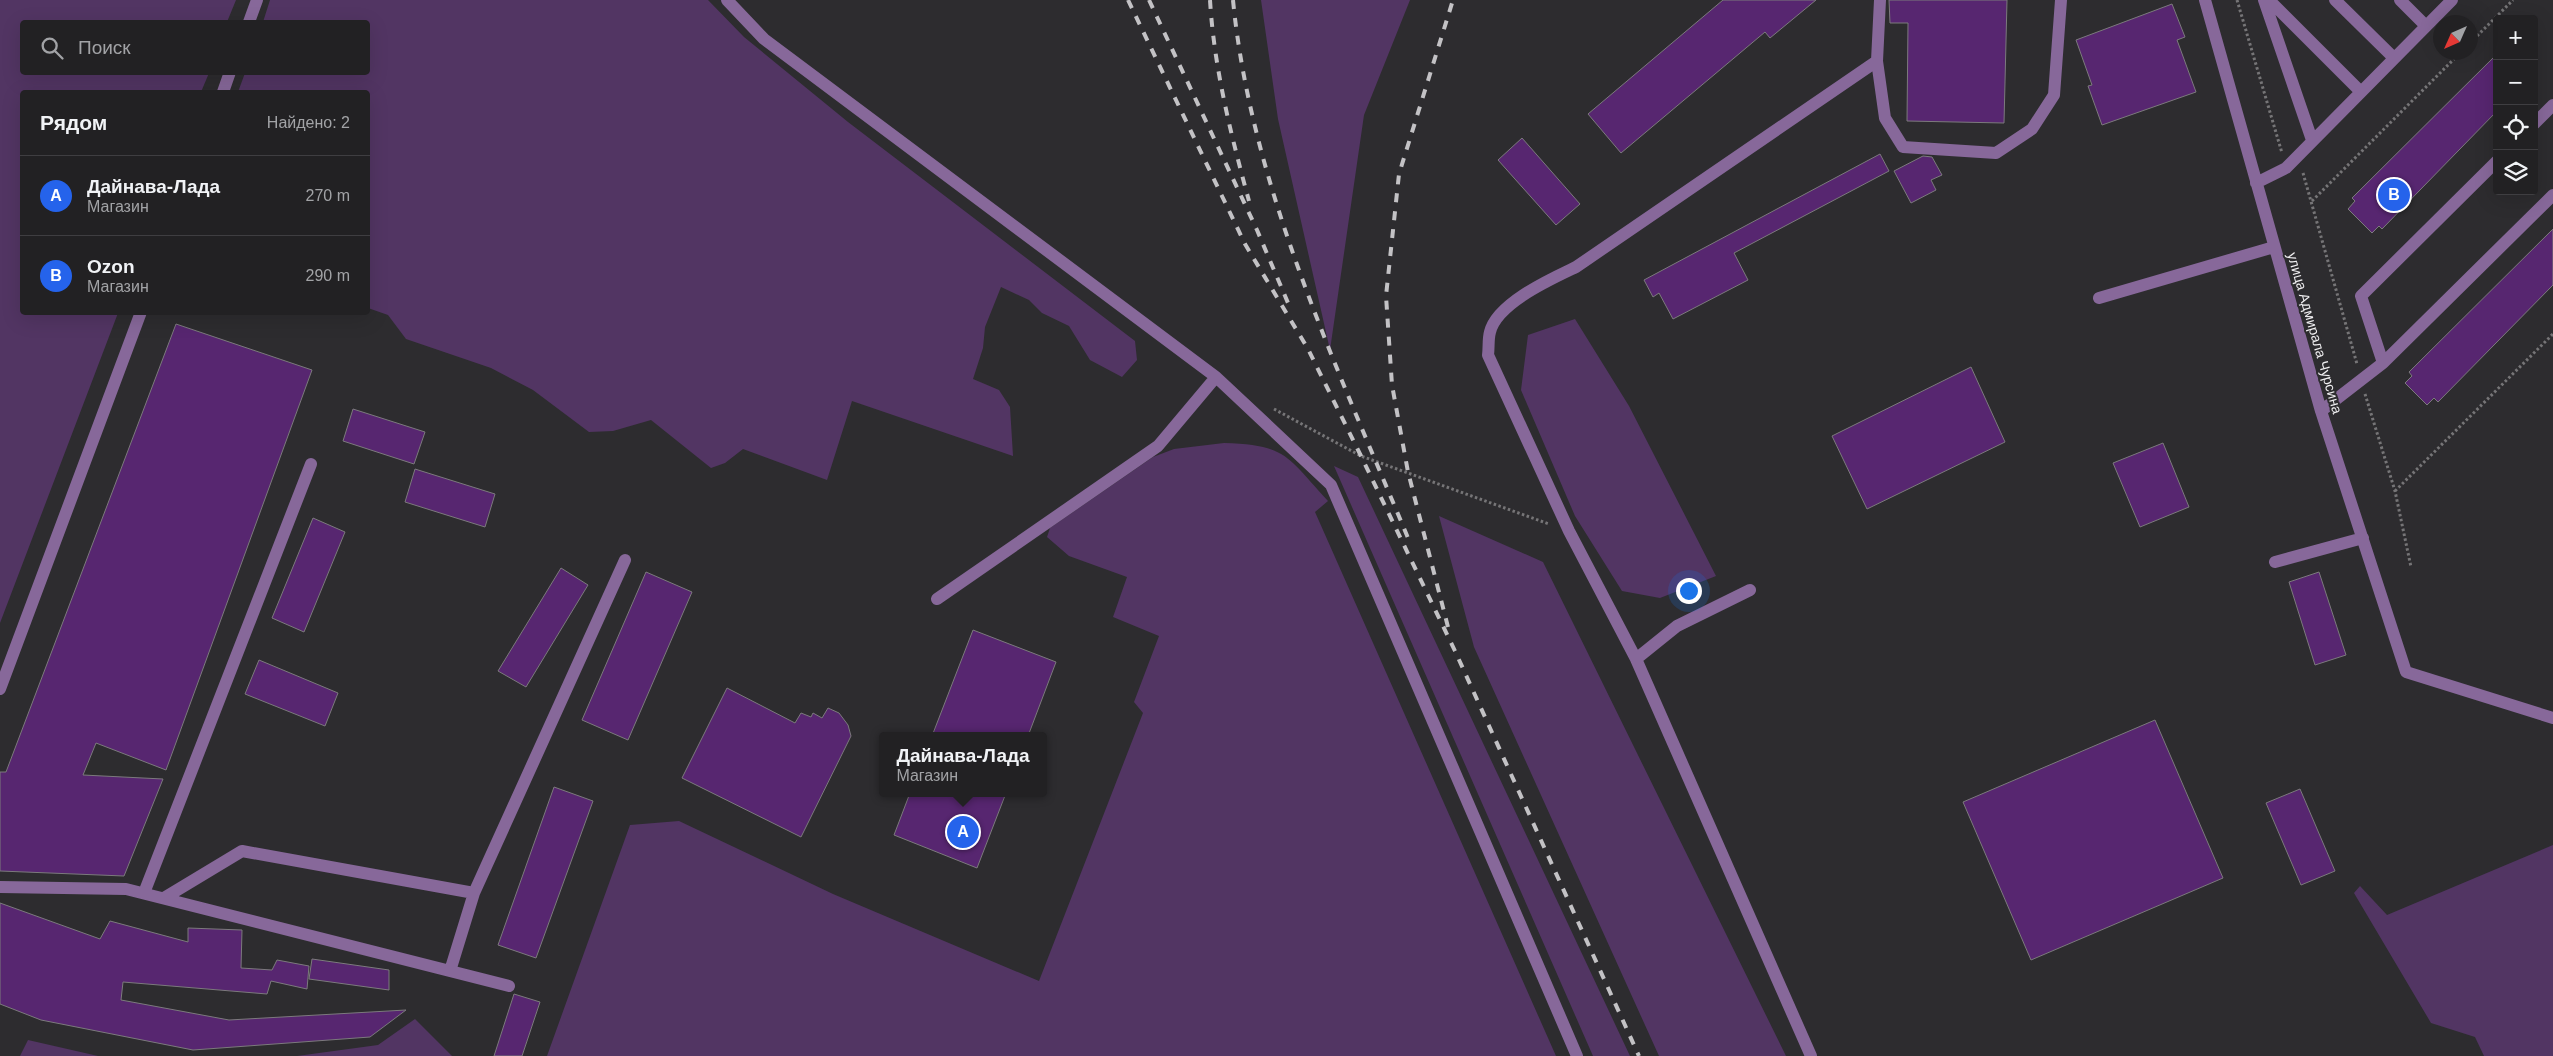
<!DOCTYPE html>
<html lang="ru">
<meta charset="utf-8">
<style>
:root{--surface:#222123;--page:#2a292b;--text:#f1f3f6;--muted:#a2a3a6;--line:#3f3e41;--accent:#2563eb}
body{margin:0;font-family:Helvetica,sans-serif;background:var(--page);color:var(--text)}
.controls{position:absolute;right:15px;top:15px;display:grid;overflow:hidden;border-radius:5px;box-shadow:0 5px 20px #0002}
.controls button{width:45px;height:45px;display:grid;place-items:center;padding:0;border:0;border-bottom:1px solid var(--line);background:var(--surface);color:var(--text);font:25px sans-serif}
.compass{position:absolute;left:2433px;top:15px;width:45px;height:45px;border-radius:50%;background:var(--surface);box-shadow:0 5px 20px #0002;rotate:225deg}
.you{position:absolute;left:1688px;top:590px;width:18px;height:18px;margin:-12px;border:4px solid #fff;border-radius:50%;background:#1a73e8;box-shadow:0 0 0 8px #1a73e833}
.badge{display:grid;place-items:center;width:32px;height:32px;border-radius:50%;background:var(--accent);color:#fff;font-size:16px;font-weight:700}
.pin{position:absolute;translate:-50% -50%;border:2px solid #fff;box-shadow:0 1px 5px #0006}
.popup{position:absolute;left:879px;top:732px;width:168px;height:65px;box-sizing:border-box;display:grid;place-content:center;border-radius:5px;background:var(--surface);filter:drop-shadow(0 1px 4px #0005);font-size:16px;white-space:nowrap;color:var(--muted)}
.popup b{font-size:19px;color:var(--text)}
.popup::after{content:'';position:absolute;left:50%;top:100%;margin-left:-10px;border:10px solid transparent;border-top-color:var(--surface)}
.list{margin:0;padding:0;list-style:none}
h2{display:flex;justify-content:space-between;align-items:center;height:65px;margin:0;padding:0 20px;font-size:21px}
h2 small{font-size:16px;font-weight:400;color:var(--muted)}
.list li{display:grid;grid-template-columns:32px 1fr auto;gap:15px;align-items:center;box-sizing:border-box;height:80px;padding:0 20px;border-top:1px solid var(--line)}
.list b{display:block;font-size:19px;white-space:nowrap}
.list p{margin:0;font-size:16px;white-space:nowrap;color:var(--muted)}
.list em{font-size:16px;font-style:normal;color:var(--muted)}
.icon{flex:none;width:28px;height:28px;fill:none;stroke:currentColor;stroke-width:2;stroke-linecap:round;stroke-linejoin:round}
.map{position:relative;flex:none;width:2553px;height:1056px;overflow:hidden}
.search{position:absolute;background:var(--surface);box-shadow:0 5px 20px #0002;left:20px;top:20px;width:350px;height:55px;display:flex;align-items:center;gap:12px;box-sizing:border-box;padding:0 18px;border-radius:5px;color:var(--muted);font-size:19px}
.panel{position:absolute;background:var(--surface);box-shadow:0 5px 20px #0002;left:20px;top:90px;width:350px;height:225px;border-radius:5px}
.map>svg:first-child{display:block}
.green{fill:#523563}
.building{fill:#572670;stroke:#7c7a7d}
.lines{fill:none;stroke-linecap:round;stroke-linejoin:round}
.path{stroke:#767577;stroke-width:3;stroke-dasharray:2.5 2.5;stroke-linecap:butt}
.minor{stroke:#87689a;stroke-width:12}
.rail{stroke:#c3c2c5;stroke-width:4;stroke-dasharray:9 9;stroke-linecap:butt}
.labels{text-anchor:middle;stroke-width:4;stroke-linejoin:round;paint-order:stroke}
.street-label{font-size:14px;fill:#f1f0f2;stroke:#2d2c2f}
</style>
<div class="map">
<svg width="2553" height="1056" viewBox="0 0 2553 1056">
<rect width="100%" height="100%" fill="#2d2c2f"/>
<path class="green" d="M0,0H236L227,22H22V72L209,73L201,92H22V312L118,313L0,623Z
M270,0H708L744,37L848,122L1135,341L1137,360L1122,377L1090,360L1069,326L1042,313L1029,300L1001,287L985,327L983,348L973,379L999,390L1010,407L1013,456L852,401L827,480L743,449L725,463L711,468L651,420L613,431L589,432L533,390L491,368L406,339L388,315L368,308V92H238L245,73L368,72V22H263Z
M1261,0H1410L1364,115L1330,350L1278,119Z
M1575,319L1629,406L1716,576L1660,598L1622,591L1575,516L1521,390L1528,335Z
M1224,443C1288,445 1287,457 1328,501L1315,512L1556,1056H547L630,825L679,821L833,894L1039,981L1143,713L1134,702L1159,636L1113,617L1127,577L1069,556L1047,537L1050,528L1153,457L1174,449Z
M1334,466L1358,477L1630,1056H1593Z
M1439,516L1543,562L1786,1056H1659L1474,647Z
M2553,845V1056H2484L2475,1037L2431,1023L2354,893L2360,886L2387,915Z
M415,1019L452,1056H297L378,1045Z
M28,1040L98,1056H20Z"/>
<path class="building" d="M1723,0H1816L1770,38L1765,32L1621,153L1588,114Z
M1889,0H2007L2004,123L1907,121L1908,23H1890Z
M2172,4L2185,37L2177,40L2196,92L2102,125L2088,86L2092,85L2076,40Z
M2497,54V111L2382,229L2379,226L2372,233L2348,209L2355,201L2352,198Z
M1522,138L1580,204L1556,225L1498,160Z
M1880,154L1889,171L1734,253L1748,280L1673,319L1659,293L1653,297L1644,280Z
M1923,156L1932,157L1942,175L1931,180L1936,190L1911,203L1894,171Z
M2553,229V285L2438,402L2434,398L2427,405L2405,383L2412,376L2409,372Z
M176,324L312,370L166,770L96,743L83,775L163,779L124,876L0,871V772H6Z
M1971,367L2005,442L1867,509L1832,436Z
M353,409L425,432L414,464L343,441Z
M2163,443L2189,507L2140,527L2113,463Z
M415,469L495,494L485,527L405,502Z
M313,518L345,532L304,632L272,618Z
M561,568L588,585L526,687L498,671Z
M646,572L692,592L628,740L582,720Z
M2319,572L2346,655L2315,665L2289,582Z
M973,630L1056,662L1028,736H932Z
M259,660L338,693L325,726L245,694Z
M727,688L795,723L801,713L811,717L813,713L822,718L828,708L839,713L848,725L851,736L801,837L682,778Z
M2155,720L2223,878L2031,960L1963,802Z
M554,787L593,801L536,958L498,945Z
M2300,789L2335,871L2301,885L2266,803Z
M910,793H1006L977,868L894,835Z
M0,903L100,939L110,921L188,942V928L242,930L241,968L272,970L277,960L309,966L307,989L271,981L267,994L123,982L121,1000L229,1020L406,1010L370,1037L193,1050L41,1020L0,1004Z
M312,959L389,970V990L309,979Z
M514,994L540,1002L522,1056H494Z"/>
<g class="lines">
<path class="path" d="M2237,0L2282,153
M2470,43L2513,0
M2303,173L2357,364
M2312,201L2461,52
M2365,394L2395,491L2411,567
M1274,409L1361,456L1549,524
M2395,491L2553,334"/>
<path class="minor" d="M727,0L764,39L1216,377L1331,485L1577,1056
M1880,0L1877,61L1885,118L1903,147L1996,153L2032,129L2054,95L2061,0
M2205,0L2321,411L2406,672L2553,718
M2264,0L2312,140
M2269,0L2361,92
M2335,0L2394,58
M2400,0L2426,26
M249,22L257,0
M223,92L230,72
M2534,124L2553,105
M2256,183L2286,168L2452,0
M2099,298L2274,247
M2383,363L2361,296L2497,161
M2321,411L2383,363L2553,195
M2275,562L2363,538
M937,599L1158,446L1216,377
M1636,659L1677,626L1750,590
M0,689L141,312
M0,887L126,889L509,986
M144,893L311,464
M164,898L242,851L474,893
M450,971L474,893L625,560
M1811,1056L1636,659L1569,531L1488,355C1489,348 1488,339 1490,332C1497,303 1551,279 1576,267L1877,61"/>
<path class="rail" d="M1128,0L1245,244L1308,349L1361,456L1455,651L1639,1056
M1149,0L1257,230L1291,310
M1210,0C1214,68 1231,135 1249,201
M1233,0C1251,186 1337,367 1408,538
M1448,627L1408,472L1392,385L1386,296L1399,174L1453,0"/>
</g>
<g class="labels">
<g class="street-label">
<text transform="translate(2315 333) rotate(74)" y="5">улица Адмирала Чурсина</text>
</g>
</g>
</svg>
<div class="controls">
<button>+</button>
<button>−</button>
<button><svg class="icon" aria-label="locate" viewBox="0 0 24 24"><circle cx="12" cy="12" r="6"/><path d="M12 2v4M12 18v4M2 12h4M18 12h4"/></svg></button>
<button><svg class="icon" aria-label="layers" viewBox="0 0 24 24"><path d="M12 4l9 5-9 5-9-5zM3 14l9 5 9-5"/></svg></button>
</div>
<svg class="compass" viewBox="-18 -18 36 36"><path d="M0-13l5 13h-10z" fill="#e53935"/><path d="M0 13l5-13h-10z" fill="#a2a3a6"/></svg>
<div class="you"></div>
<div class="pin badge" style="left:963px;top:832px">A</div>
<div class="popup"><b>Дайнава-Лада</b>Магазин</div>
<div class="pin badge" style="left:2394px;top:195px">B</div>
<div class="search"><svg class="icon" aria-label="search" viewBox="0 0 24 24"><circle cx="10" cy="10" r="6"/><path d="M15 15l6 6"/></svg>Поиск</div>
<section class="panel">
<h2>Рядом<small>Найдено: 2</small></h2>
<ul class="list">
<li><span class="badge">A</span><div><b>Дайнава-Лада</b><p>Магазин</p></div><em>270 m</em></li>
<li><span class="badge">B</span><div><b>Ozon</b><p>Магазин</p></div><em>290 m</em></li>
</ul>
</section>
</div>
